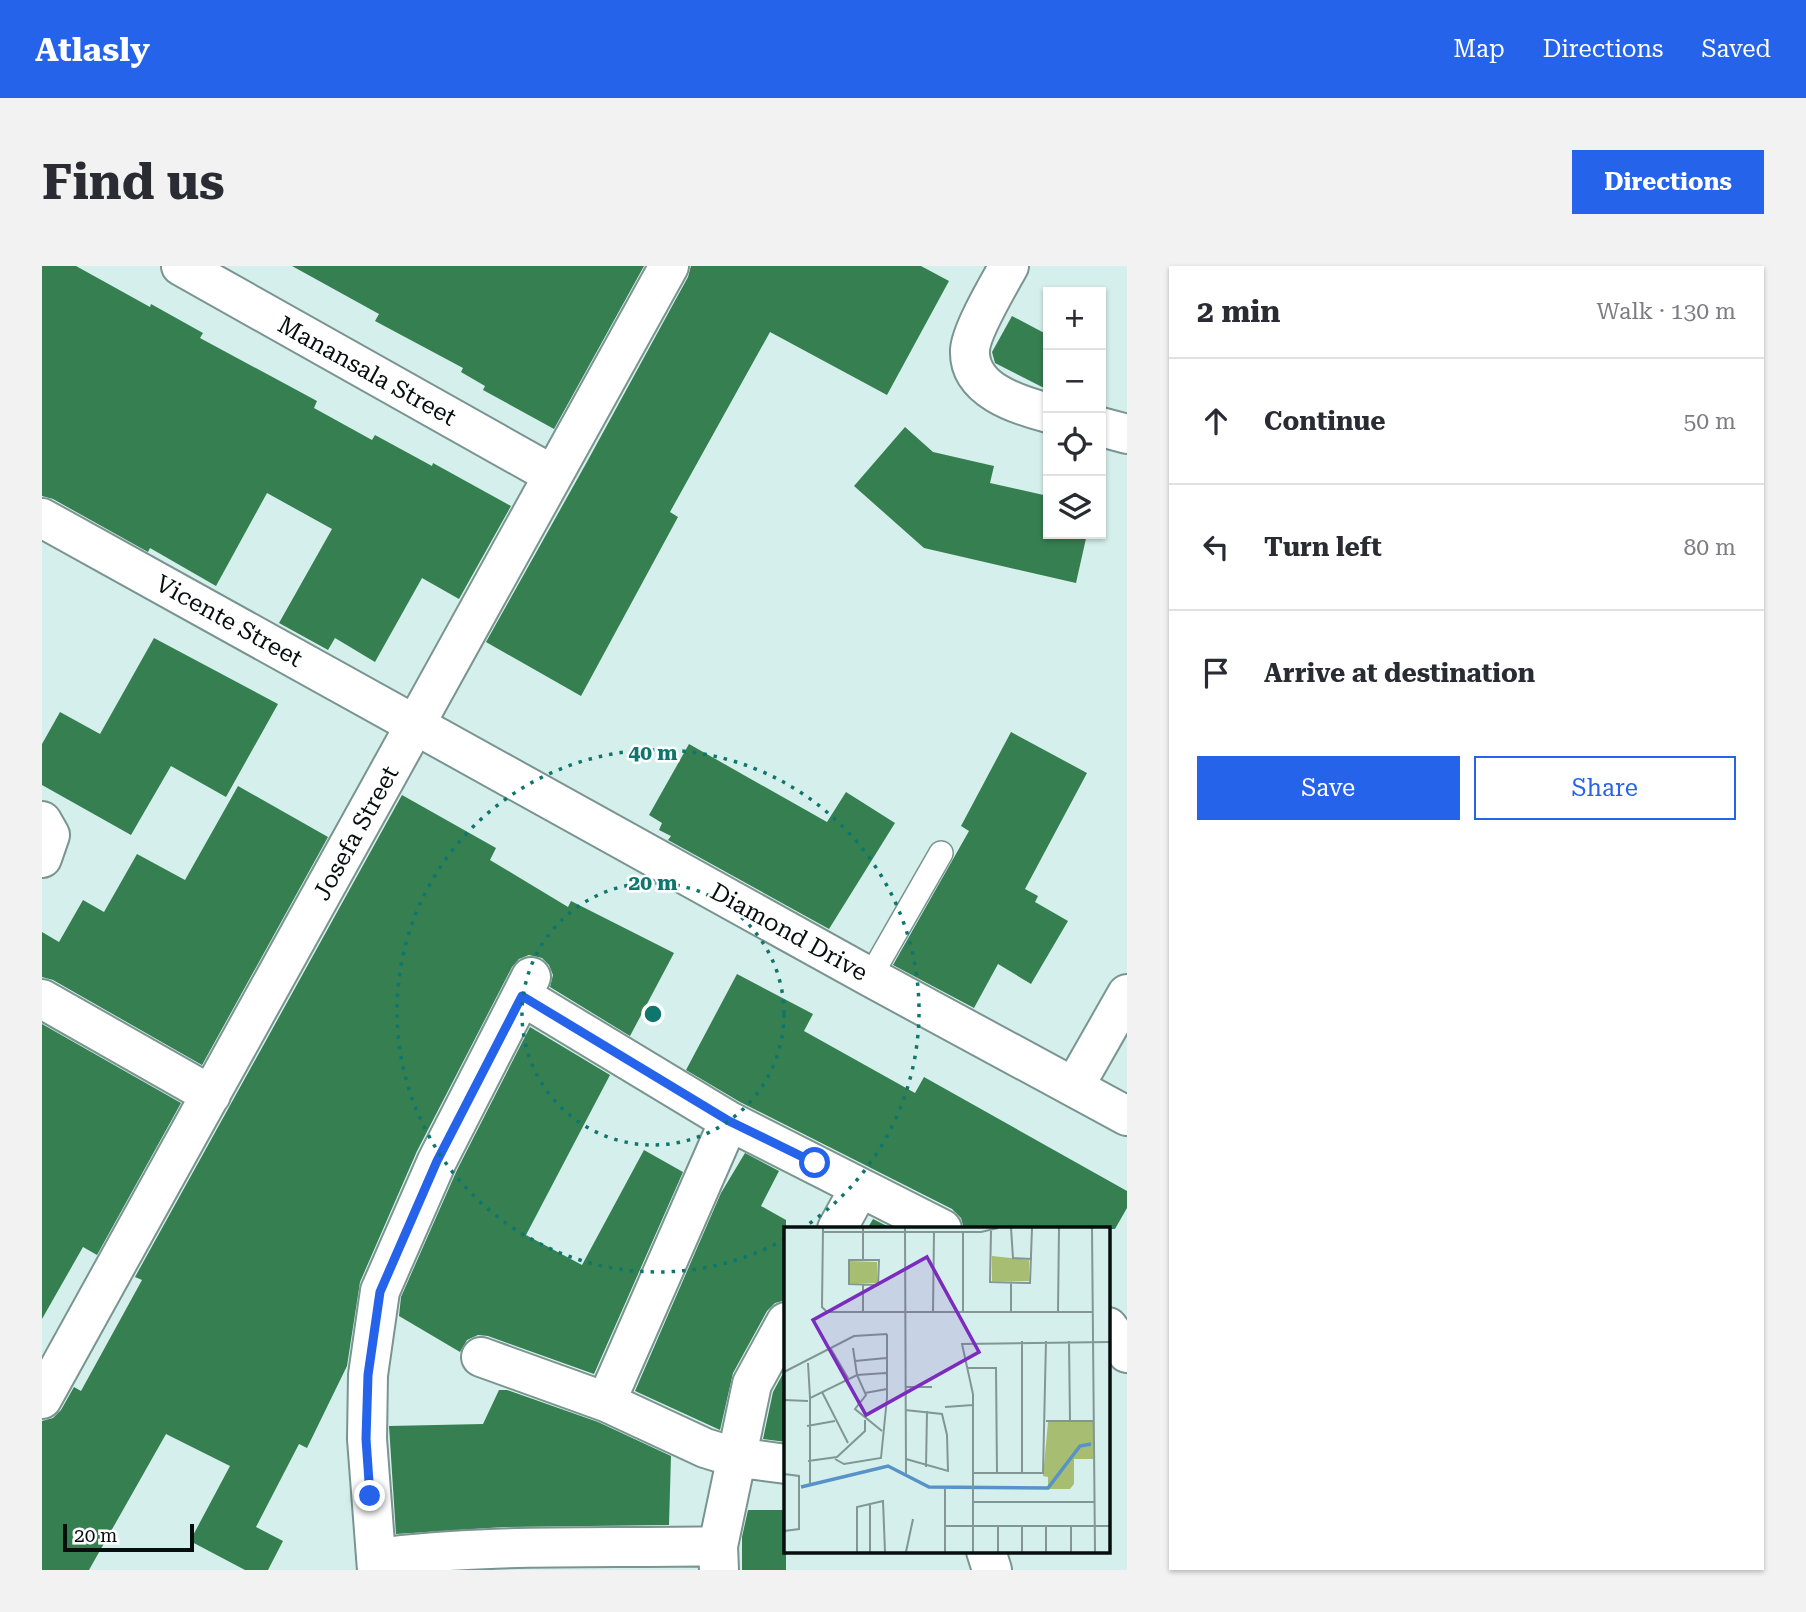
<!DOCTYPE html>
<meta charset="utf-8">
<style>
:root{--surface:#fff;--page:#f2f2f3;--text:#2b2b33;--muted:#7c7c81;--line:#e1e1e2;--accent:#2563eb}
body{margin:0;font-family:"Roboto Serif",serif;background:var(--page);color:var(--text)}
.controls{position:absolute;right:21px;top:21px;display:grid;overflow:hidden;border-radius:0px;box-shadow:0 2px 5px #0004}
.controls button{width:63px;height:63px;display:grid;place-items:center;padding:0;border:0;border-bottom:2px solid var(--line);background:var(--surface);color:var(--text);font:35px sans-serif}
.scale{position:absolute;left:21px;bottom:18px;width:131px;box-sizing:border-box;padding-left:7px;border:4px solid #060f0e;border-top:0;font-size:19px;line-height:24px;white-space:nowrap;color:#060f0e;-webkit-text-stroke:5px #fff;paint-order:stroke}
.stop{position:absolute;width:21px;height:21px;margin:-16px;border:5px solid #2563eb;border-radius:50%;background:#fff}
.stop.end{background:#2563eb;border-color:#fff;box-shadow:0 2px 7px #0008}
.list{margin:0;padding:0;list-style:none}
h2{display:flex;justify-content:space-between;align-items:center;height:91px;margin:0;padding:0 28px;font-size:30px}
h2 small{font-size:23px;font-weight:400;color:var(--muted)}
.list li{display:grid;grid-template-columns:46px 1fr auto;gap:21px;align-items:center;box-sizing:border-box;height:126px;padding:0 28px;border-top:2px solid var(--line)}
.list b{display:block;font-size:26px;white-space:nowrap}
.list em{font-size:23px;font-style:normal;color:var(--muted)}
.actions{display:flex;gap:14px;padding:21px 28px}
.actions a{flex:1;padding:16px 0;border:2px solid var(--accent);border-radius:0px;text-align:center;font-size:24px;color:var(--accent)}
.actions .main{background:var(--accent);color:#fff}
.icon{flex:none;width:38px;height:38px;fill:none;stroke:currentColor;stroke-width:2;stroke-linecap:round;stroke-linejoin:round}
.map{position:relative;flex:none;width:1085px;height:1304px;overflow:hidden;border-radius:0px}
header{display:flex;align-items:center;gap:42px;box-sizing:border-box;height:98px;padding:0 35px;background:var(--accent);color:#fff}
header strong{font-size:33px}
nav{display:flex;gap:38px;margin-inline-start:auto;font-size:24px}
.intro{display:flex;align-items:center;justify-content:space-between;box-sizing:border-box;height:168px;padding:0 42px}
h1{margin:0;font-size:49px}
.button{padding:18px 32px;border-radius:0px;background:var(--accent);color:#fff;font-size:24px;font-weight:700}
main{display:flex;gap:42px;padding:0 42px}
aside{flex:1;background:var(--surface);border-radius:0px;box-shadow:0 2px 5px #0004}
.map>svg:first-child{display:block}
.building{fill:#367f51}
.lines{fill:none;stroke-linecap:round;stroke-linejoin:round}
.lane-casing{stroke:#7a9490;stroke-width:26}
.street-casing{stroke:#7a9490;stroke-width:42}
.lane{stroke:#fff;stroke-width:23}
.street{stroke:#fff;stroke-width:38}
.route{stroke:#2563eb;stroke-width:9}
.ring{fill:none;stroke:#0f766e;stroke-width:3.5;stroke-dasharray:3.5 7}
.labels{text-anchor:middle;stroke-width:5;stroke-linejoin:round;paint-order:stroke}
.street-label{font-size:24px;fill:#060f0e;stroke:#fff}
.inset-river{fill:none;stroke:#5793c9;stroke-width:3.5}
.inset-road{fill:none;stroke:#829693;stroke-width:2}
.view{fill:#7b2cbf;fill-opacity:0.15;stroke:#7b2cbf;stroke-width:3.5}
.inset-edge{fill:none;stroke:#060f0e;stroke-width:3.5}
.centre{fill:#0f766e;stroke:#fff;stroke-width:3.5}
.ring-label{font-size:21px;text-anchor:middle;font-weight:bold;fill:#0f766e;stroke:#fff;stroke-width:5;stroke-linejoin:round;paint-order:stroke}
</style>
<header>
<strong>Atlasly</strong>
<nav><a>Map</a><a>Directions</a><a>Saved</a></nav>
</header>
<div class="intro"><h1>Find us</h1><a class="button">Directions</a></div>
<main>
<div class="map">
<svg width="1085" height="1304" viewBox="0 0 1085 1304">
<rect width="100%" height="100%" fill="#d5f0ec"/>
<path class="building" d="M0,0H34L108,41L109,38L161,67L158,72L275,135L272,142L330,174L333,169L390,200L391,197L469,240L417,333L380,312L333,396L293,372L286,384L237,357L290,263L225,227L174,320L108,282L106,286L11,233L0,230Z
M250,0H602L512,163L441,124L443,120L419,106L421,102L333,55L337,48Z
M649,0H879L907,15L845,129L728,66L628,246L636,251L539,430L444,376L546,194L646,11Z
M970,50L1006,69V124L953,97L950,86Z
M863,161L891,186L952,200L948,217L1006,230V268H1045L1034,317L882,282L812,220Z
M112,372L236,438L184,531L129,500L89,569L0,519V478L18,446L58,468Z
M969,466L1045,507L983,623L996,630L993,636L1026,655L989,718L956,698L932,742L851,699L927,565L919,560Z
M647,478L785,556L804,526L853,557L787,663L626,574L629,570L617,564L620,557L607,549Z
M196,520L286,571L160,799L11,714L0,711V666L17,676L41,634L62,646L95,588L143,614Z
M360,529L454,582L448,594L526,641L529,635L632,687L588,770L508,721L511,709L507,699L500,692L487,689L477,693L470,701L375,885L318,1016L305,1100L265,1182L257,1178L214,1261L241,1275L226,1304H203L148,1275L188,1200L124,1168L47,1304H0V1155L11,1152L19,1144L32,1121L39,1125L100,1014L93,1011Z
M695,708L771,748L762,765L873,827L882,811L1085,925V942L1073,963H922L919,952L910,943L698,836L644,804Z
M0,758L139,837L55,989L41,981L0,1053Z
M488,761L568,809L484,969L540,999L602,884L641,906L552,1108L446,1070L436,1069L425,1074L418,1086L357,1050L359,1031L415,904Z
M703,887L737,905L719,940L744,954V1034L733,1037L725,1045L691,1107L678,1164L593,1125L679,927Z
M831,953L851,963H825Z
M744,1102V1176L721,1173L731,1126Z
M457,1124H465L556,1156L629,1190L627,1259L462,1261L354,1268L347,1160L441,1158Z
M706,1244H744V1304H700V1271Z"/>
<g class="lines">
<defs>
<path id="lane" d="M828,711L899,587"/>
<path id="street" d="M139,0L511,209
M967,0C957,18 929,65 928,84C926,124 976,139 1006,147
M1059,161L1085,168
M0,252L828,711L1085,850
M0,555L8,569L0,592
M480,730L687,855L900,963
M0,733L169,829
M1032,821L1085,728
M795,963L817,923
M1066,1061L1085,1087
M439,1091L564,1136L663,1182L692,1191L744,1198
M0,1133L627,0
M564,1136L687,855
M944,1285L950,1304
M334,1292C448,1277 562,1283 676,1280
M335,1304L325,1173L326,1109L338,1025L395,895L489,711
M677,1304L676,1280L710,1118L744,1056"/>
</defs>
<use href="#lane" class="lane-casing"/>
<use href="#street" class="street-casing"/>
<use href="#lane" class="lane"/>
<use href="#street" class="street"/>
</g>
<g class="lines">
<path class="route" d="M328,1230L324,1173L326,1109L338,1026L395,895L480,730L687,855L773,897"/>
</g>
<g class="ring">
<circle cx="611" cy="748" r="131"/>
<path d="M743 973A261 261 0 1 1 761 962"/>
</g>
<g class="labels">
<g class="street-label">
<text transform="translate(325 105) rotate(29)" y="8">Manansala Street</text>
<text transform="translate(187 355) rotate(29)" y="8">Vicente Street</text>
<text transform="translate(314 567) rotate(-61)" y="8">Josefa Street</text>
<text transform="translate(747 666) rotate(29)" y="8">Diamond Drive</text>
</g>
</g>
<g transform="translate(742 961)">
<rect width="326" height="326" fill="#d5f0ec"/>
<path d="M208,29L245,33V54H208ZM66,34L93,35V56H66ZM264,195H309V232H290V257L286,262H264V250L259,249Z" fill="#a6bd72"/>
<path class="inset-river" d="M17,260L104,239L145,260L264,261L296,219L307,217"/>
<path class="inset-road" d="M39,1L38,80L43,85H308M121,1L122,247M227,1L229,31L248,32M308,1L311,325M207,4L206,55L246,56L248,1M39,5H197L214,1M179,5V85M65,33H95L94,58L65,57ZM79,33V1M227,56V85M79,85V58M149,85L150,5M274,85L275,1M238,114V246M285,114L286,194M69,121L73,148L82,168L71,182L98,204M47,122L64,151M71,134L102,131M24,136L26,171M183,141H212L213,246M0,145L70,109L103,107M121,160H148M38,165L64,216M81,166L103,162M0,173L24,174M161,180L189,178M121,183L158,187L163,208L164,244L122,232M262,194H310M23,199L51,194M51,232L60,237L97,231L103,171V107M24,234L53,230L81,204V193M142,240L143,184M189,246H259L262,114M0,247L15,249V302L0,304M26,256V171L73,148L102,146M161,262V325M189,275H310M86,277V325M161,299H326M262,299V325M73,325V280L99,274L101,325M122,325L129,292M189,325V167L178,117L326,115M214,325V299M238,325V299M287,325V299"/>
<path class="view" d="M143,30L195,125L82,188L29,93Z"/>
<rect width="326" height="326" class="inset-edge"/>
</g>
<circle cx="611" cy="748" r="10" class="centre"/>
<g class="ring-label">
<text x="611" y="494">40 m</text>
<text x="611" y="624">20 m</text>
</g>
</svg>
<div class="controls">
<button>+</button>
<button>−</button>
<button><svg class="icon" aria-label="locate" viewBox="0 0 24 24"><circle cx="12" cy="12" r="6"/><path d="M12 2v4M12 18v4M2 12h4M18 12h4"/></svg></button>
<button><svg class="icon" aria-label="layers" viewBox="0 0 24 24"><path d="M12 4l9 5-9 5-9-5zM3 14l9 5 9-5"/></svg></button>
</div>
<div class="scale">20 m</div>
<div class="stop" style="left:773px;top:897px"></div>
<div class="stop end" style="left:328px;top:1230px"></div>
</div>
<aside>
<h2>2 min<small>Walk · 130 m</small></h2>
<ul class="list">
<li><svg class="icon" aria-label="ahead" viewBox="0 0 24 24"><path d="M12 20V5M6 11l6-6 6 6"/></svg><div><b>Continue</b></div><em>50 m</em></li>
<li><svg class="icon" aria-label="left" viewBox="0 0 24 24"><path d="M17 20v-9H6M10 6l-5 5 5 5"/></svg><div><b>Turn left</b></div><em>80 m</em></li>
<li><svg class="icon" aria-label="arrive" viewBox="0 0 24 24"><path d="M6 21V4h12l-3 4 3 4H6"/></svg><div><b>Arrive at destination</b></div></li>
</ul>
<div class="actions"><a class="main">Save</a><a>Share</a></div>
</aside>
</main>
